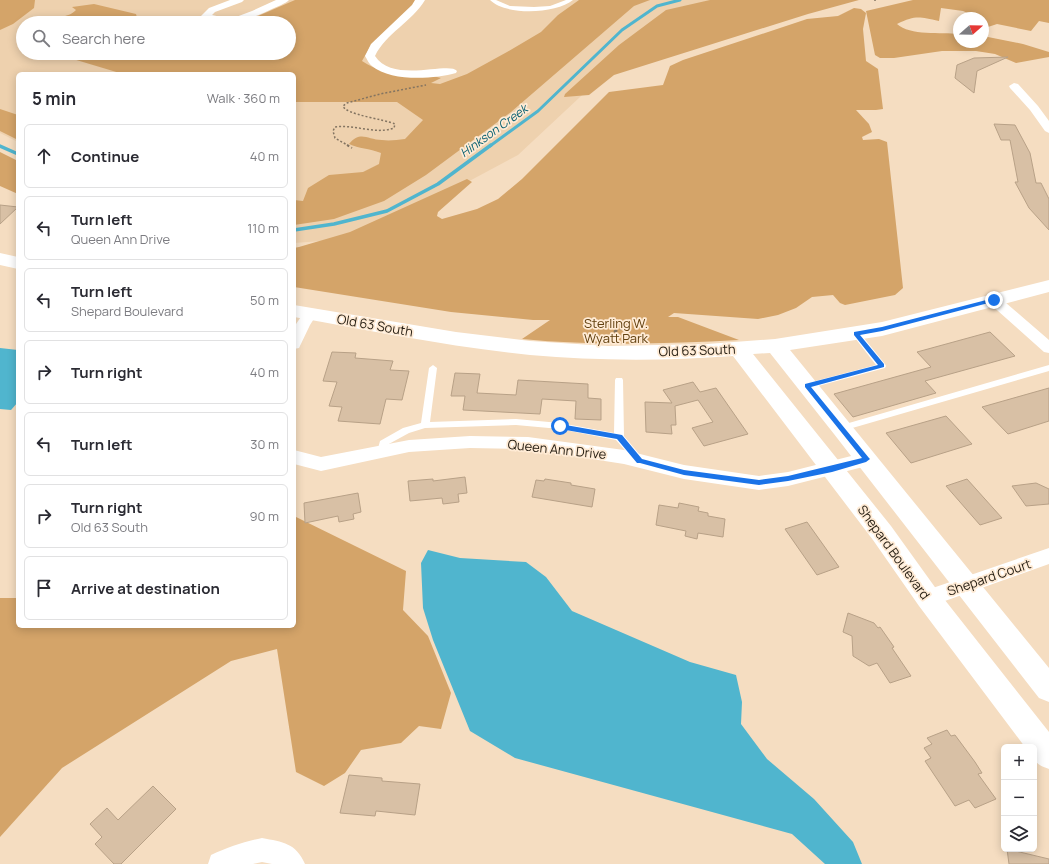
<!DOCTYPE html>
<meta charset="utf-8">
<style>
:root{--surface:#fff;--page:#f2f2f3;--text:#2b2b33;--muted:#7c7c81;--line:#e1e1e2}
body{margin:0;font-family:Manrope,sans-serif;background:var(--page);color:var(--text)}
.controls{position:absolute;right:12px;bottom:12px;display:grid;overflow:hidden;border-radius:6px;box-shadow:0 2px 10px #0003}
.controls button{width:36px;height:36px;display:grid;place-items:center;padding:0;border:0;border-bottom:1px solid var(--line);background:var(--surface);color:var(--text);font:20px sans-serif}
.compass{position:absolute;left:953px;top:12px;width:36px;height:36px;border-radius:50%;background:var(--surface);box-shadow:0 2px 10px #0003;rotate:70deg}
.stop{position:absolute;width:12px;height:12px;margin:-9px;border:3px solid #1a73e8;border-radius:50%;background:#fff}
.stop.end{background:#1a73e8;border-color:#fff;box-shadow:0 1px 4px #0008}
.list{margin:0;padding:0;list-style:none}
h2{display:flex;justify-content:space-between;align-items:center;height:52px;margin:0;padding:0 16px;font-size:17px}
h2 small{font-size:13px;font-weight:400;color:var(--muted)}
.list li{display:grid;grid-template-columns:26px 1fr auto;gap:12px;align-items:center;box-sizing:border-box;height:64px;margin:0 8px 8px;padding:0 8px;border:1px solid var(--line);border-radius:6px}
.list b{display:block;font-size:15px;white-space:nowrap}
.list p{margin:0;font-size:13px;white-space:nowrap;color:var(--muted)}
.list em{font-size:13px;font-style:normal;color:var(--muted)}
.icon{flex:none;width:22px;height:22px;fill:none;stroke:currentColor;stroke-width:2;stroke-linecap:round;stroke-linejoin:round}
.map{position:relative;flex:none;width:1049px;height:864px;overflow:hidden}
.search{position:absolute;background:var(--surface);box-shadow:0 2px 10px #0003;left:16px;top:16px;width:280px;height:44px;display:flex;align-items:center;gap:10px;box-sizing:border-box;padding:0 14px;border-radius:22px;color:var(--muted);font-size:15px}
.panel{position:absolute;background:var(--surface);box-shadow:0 2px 10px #0003;left:16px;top:72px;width:280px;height:556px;border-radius:6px}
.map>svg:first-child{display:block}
.built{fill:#eed1ae;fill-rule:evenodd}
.green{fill:#d4a469}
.water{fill:#50b5ce}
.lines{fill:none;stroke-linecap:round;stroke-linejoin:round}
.stream-far1{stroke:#50b5ce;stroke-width:3}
.stream{stroke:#50b5ce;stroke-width:3.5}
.building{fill:#d8c0a5;stroke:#b8a187}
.path-far2{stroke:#837461;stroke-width:1.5;stroke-dasharray:2 2;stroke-linecap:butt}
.path-far1{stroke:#837461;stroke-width:2;stroke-dasharray:2.5 2.5;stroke-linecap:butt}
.path{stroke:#837461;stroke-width:2.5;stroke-dasharray:3 3;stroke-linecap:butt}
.lane{fill:#fff;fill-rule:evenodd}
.street{fill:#fff;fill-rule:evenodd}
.secondary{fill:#fff;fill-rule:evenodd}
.route{fill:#1a73e8}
.labels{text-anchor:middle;stroke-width:3.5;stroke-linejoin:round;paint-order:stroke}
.far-water-label{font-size:12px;font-style:italic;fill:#096071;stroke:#ffebd5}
.park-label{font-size:13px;fill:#62400f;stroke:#ffebd5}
.street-label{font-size:13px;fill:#241c11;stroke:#ffebd5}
</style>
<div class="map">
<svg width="1049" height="864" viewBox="0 0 1049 864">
<rect width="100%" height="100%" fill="#f5ddc1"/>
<path class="built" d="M0,0H719L672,11L518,155L363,238L294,243V74H18V142L0,133ZM23,23H289V53H23Z"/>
<path class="green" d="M0,0H35L34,8L13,24L0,30Z
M295,0H417L414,6L370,47L362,61C376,70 391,75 407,76C418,76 430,75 441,78L431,83L440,84L467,74L507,52L541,32L558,15L579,0H650L634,6L511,112L426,175L384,201L334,219L294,225V200L303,201L308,188L329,175L363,172L379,164L381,153C369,148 359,149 349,144C361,130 367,140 382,140C389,141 397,140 405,139L423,120L397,102H294V74H123L53,53H289V23H242Z
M710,0H859L808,14L614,75L589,95L564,97L565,94L619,45L666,10Z
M913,0H1049V23L1039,21L1031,31L997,24L988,27L983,26V18H972V15L963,11L941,8L939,21C919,17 916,15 897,24C910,36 941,32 959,34V42H983V36L1023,44L1049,52V57L1016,63L995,54L976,51H942L894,58H880L875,55L866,11Z
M94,4L136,14L138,21L143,23H36L37,17C50,14 66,21 76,10L72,7Z
M854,8L861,9L866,13L863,29L866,61L878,69L883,109L876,110H856L869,124L872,132L862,137L863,140L879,139L887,142L903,288L895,295L845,305L840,303L833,295L812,297L796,308L778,315L758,319L674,313L668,317H678L739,340C666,344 595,346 522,339L550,320H533L451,312L294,287V248L299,247L350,232L467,179L472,182L438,212L437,216L442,219L477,209L498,199L522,179L609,92L663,85L670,66L683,60L807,19L838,16Z
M0,109L18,115V140L0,131Z
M0,152L18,161V194L0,186Z
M294,516L406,571L403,610L428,636L451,693L441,729L419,726L401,743L361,750L345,773L324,786L296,772L277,649L231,661L62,768L0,837V598H18V626H294Z"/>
<path class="water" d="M0,348L18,350V402L11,410L0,409Z
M428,550L460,558L526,562L546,577L572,611L690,662L736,675L742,702L741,724L767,759L814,799L853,842L862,864H825L792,834L515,758L470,731L433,640L423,608L421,563Z"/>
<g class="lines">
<path class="stream-far1" d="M490,146L538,111L622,30L657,6L680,0"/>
<path class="stream" d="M0,146L18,154
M294,230L334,224L387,211L438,184L491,145"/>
</g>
<path class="building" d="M1008,57L977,71L974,93L955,78L957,65L974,58Z
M994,124L1015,125L1030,153L1036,183H1041L1049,199V230L1029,208L1015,182H1018L1010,140H1001Z
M0,205L18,207L0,224Z
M990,332L1015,356L925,381L936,393L853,417L834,394L931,367L917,352Z
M332,352L356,353L355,358L393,361L390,370L409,371L402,400L386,399L380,424L338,421L342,407L329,406L337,382L323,381Z
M455,373L480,374L477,393L516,395L518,380L588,384V398L601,399V420L575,419L576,401L542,399L540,414L463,410L465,396H451Z
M693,382L700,392L716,388L748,434L704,446L692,428L713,422L698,400L675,406L676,425H671L672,434L646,432L645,402L672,403L663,390Z
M1049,388V421L1008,434L982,407Z
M946,416L972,444L911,463L886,433Z
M465,477L467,493L458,494L459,502L443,504L442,498L410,501L408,481L433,479V481Z
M545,479L571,483V485L595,489L592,507L532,497L536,480L544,481Z
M967,479L1002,518L980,525L946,486Z
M1036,483L1049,489V504L1026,506L1012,486Z
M358,493L361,512L353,514L354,519L339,522L338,516L305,523L304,503Z
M679,503L699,507L698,511L708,513V516L725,519L723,537L698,533L697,539L685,536L686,531L656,525L659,505L678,508Z
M807,522L839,567L817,575L785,529Z
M848,613L874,623L878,628L880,627L894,647L892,648L911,676L890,683L877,663L869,666L853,656L852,636L843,632Z
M947,730L951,736L955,735L975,762L982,773L978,774L996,799L975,808L969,800L955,806L925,761L931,758L924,748L932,744L927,738Z
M349,775L382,778V781L420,784L415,815L376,811L375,816L340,813Z
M153,786L176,809L121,864H114L95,844L102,837L90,824L107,808L118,820Z
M1007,849L1049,859V864H1009Z"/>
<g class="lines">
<path class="path-far2" d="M874,0H878
M349,146L335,138L333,131L335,127C354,124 376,135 394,128L395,124C384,119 346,115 343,106L347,103L380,94L426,85"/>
<path class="path-far1" d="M347,145L352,148
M615,331L627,327L630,324"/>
<path class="path" d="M614,332L617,330"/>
<path class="lane" d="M490,0H496L510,6L534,7L550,6L566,0H573C556,14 506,16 490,0Z
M856,331L859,332L885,364L886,366L885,368L807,389L804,388L803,386L804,384L876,365L852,334Z
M433,365L437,368L430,422L516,419L560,423L614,433L615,380L616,378H622L623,380L624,436L645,461L643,464H637L616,440L560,429L516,425L425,428L409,433L387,445L385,454H379L377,452L380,441L403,428L421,423L429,368Z
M1049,365V371L842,431L838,428L842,425Z"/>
<path class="street" d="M230,0H244L242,2L215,12L212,15L226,18L236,17L252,11L276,0H289C285,4 278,6 272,9C256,17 217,33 201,16L209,8Z
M415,0H425C412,22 386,33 375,56C393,84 449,61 457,71L456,73C434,79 391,82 372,66C369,64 367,59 365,56L371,44L412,5Z
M1014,83L1018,84L1038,106L1049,121V133L1045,131L1030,110L1010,88L1009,86Z
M994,295L999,297L1049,340V353L1044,352L989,303L987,300L989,297Z
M310,309L315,311L317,314L310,325L299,348L294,349V327L305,311Z
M470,436L528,437L624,450L684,465L759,476L788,472L867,452L873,454L876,459L873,464L867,466L788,486L759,490L684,479L624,464L528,449L470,448L409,452L321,471L294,464V450L321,457L409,440Z
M1049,548V564L928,607L921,604L918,598L921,592Z
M262,838C283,842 296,843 305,864H272L262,862L253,864H208L211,855C229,847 243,842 262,838Z"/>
<path class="secondary" d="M0,253L18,257V269L0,265Z
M1049,280V292L882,336L790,350L1049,668V702L1039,698L834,434L770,353L753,354L891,526L937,590L1049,732V769C1035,764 1034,762 1034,747H1025L919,606L873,540L733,356C665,361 597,361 530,355C451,347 372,331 294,317V305L456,332L530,341L608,346L707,344L775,339L882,322Z"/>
</g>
<path class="route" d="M994,298L997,300L996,301L882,331L860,335L884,364V367L811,387L869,458L870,459L866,462L832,472L788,481L759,485L684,475L640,463H637L617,439L560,429L557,426L560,424L622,435L642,459L684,470L759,480L788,476L862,458L805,387V384L878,365L854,335V332L882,327Z"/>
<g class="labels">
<g class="far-water-label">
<text transform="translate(494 131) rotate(-36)" y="4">Hinkson Creek</text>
</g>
<g class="park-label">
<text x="616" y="328">Sterling W.<tspan x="616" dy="15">Wyatt Park</tspan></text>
</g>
<g class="street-label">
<text transform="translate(375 325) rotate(10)" y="5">Old 63 South</text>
<text transform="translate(697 350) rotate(-2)" y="5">Old 63 South</text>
<text transform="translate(557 449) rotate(6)" y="5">Queen Ann Drive</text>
<text transform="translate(894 552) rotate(54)" y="5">Shepard Boulevard</text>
<text transform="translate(989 577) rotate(-19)" y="5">Shepard Court</text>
</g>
</g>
</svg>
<div class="controls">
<button>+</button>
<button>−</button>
<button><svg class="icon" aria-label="layers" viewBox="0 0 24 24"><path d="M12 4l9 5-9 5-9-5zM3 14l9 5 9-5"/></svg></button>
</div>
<svg class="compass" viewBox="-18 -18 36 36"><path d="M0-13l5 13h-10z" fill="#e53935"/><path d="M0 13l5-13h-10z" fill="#7c7c81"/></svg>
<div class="stop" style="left:560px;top:426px"></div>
<div class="stop end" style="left:994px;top:300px"></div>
<div class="search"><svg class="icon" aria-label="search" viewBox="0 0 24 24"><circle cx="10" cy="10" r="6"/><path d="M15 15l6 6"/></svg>Search here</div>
<section class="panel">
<h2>5 min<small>Walk · 360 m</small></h2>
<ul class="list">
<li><svg class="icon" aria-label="ahead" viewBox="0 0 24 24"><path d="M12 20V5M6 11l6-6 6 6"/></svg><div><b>Continue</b></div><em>40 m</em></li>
<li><svg class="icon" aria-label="left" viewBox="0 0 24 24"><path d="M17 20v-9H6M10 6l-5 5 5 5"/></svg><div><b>Turn left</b><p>Queen Ann Drive</p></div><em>110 m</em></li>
<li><svg class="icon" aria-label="left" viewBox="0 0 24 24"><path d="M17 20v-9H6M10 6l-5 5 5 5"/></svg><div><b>Turn left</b><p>Shepard Boulevard</p></div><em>50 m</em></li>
<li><svg class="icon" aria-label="right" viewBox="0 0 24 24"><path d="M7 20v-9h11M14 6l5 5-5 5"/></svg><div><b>Turn right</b></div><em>40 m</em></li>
<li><svg class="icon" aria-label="left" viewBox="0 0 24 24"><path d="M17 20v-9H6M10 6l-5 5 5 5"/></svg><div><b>Turn left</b></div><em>30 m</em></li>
<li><svg class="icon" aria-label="right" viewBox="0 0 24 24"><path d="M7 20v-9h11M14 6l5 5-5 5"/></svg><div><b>Turn right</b><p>Old 63 South</p></div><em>90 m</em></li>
<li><svg class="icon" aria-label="arrive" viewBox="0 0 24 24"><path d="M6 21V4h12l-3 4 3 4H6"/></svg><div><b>Arrive at destination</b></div></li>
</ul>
</section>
</div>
